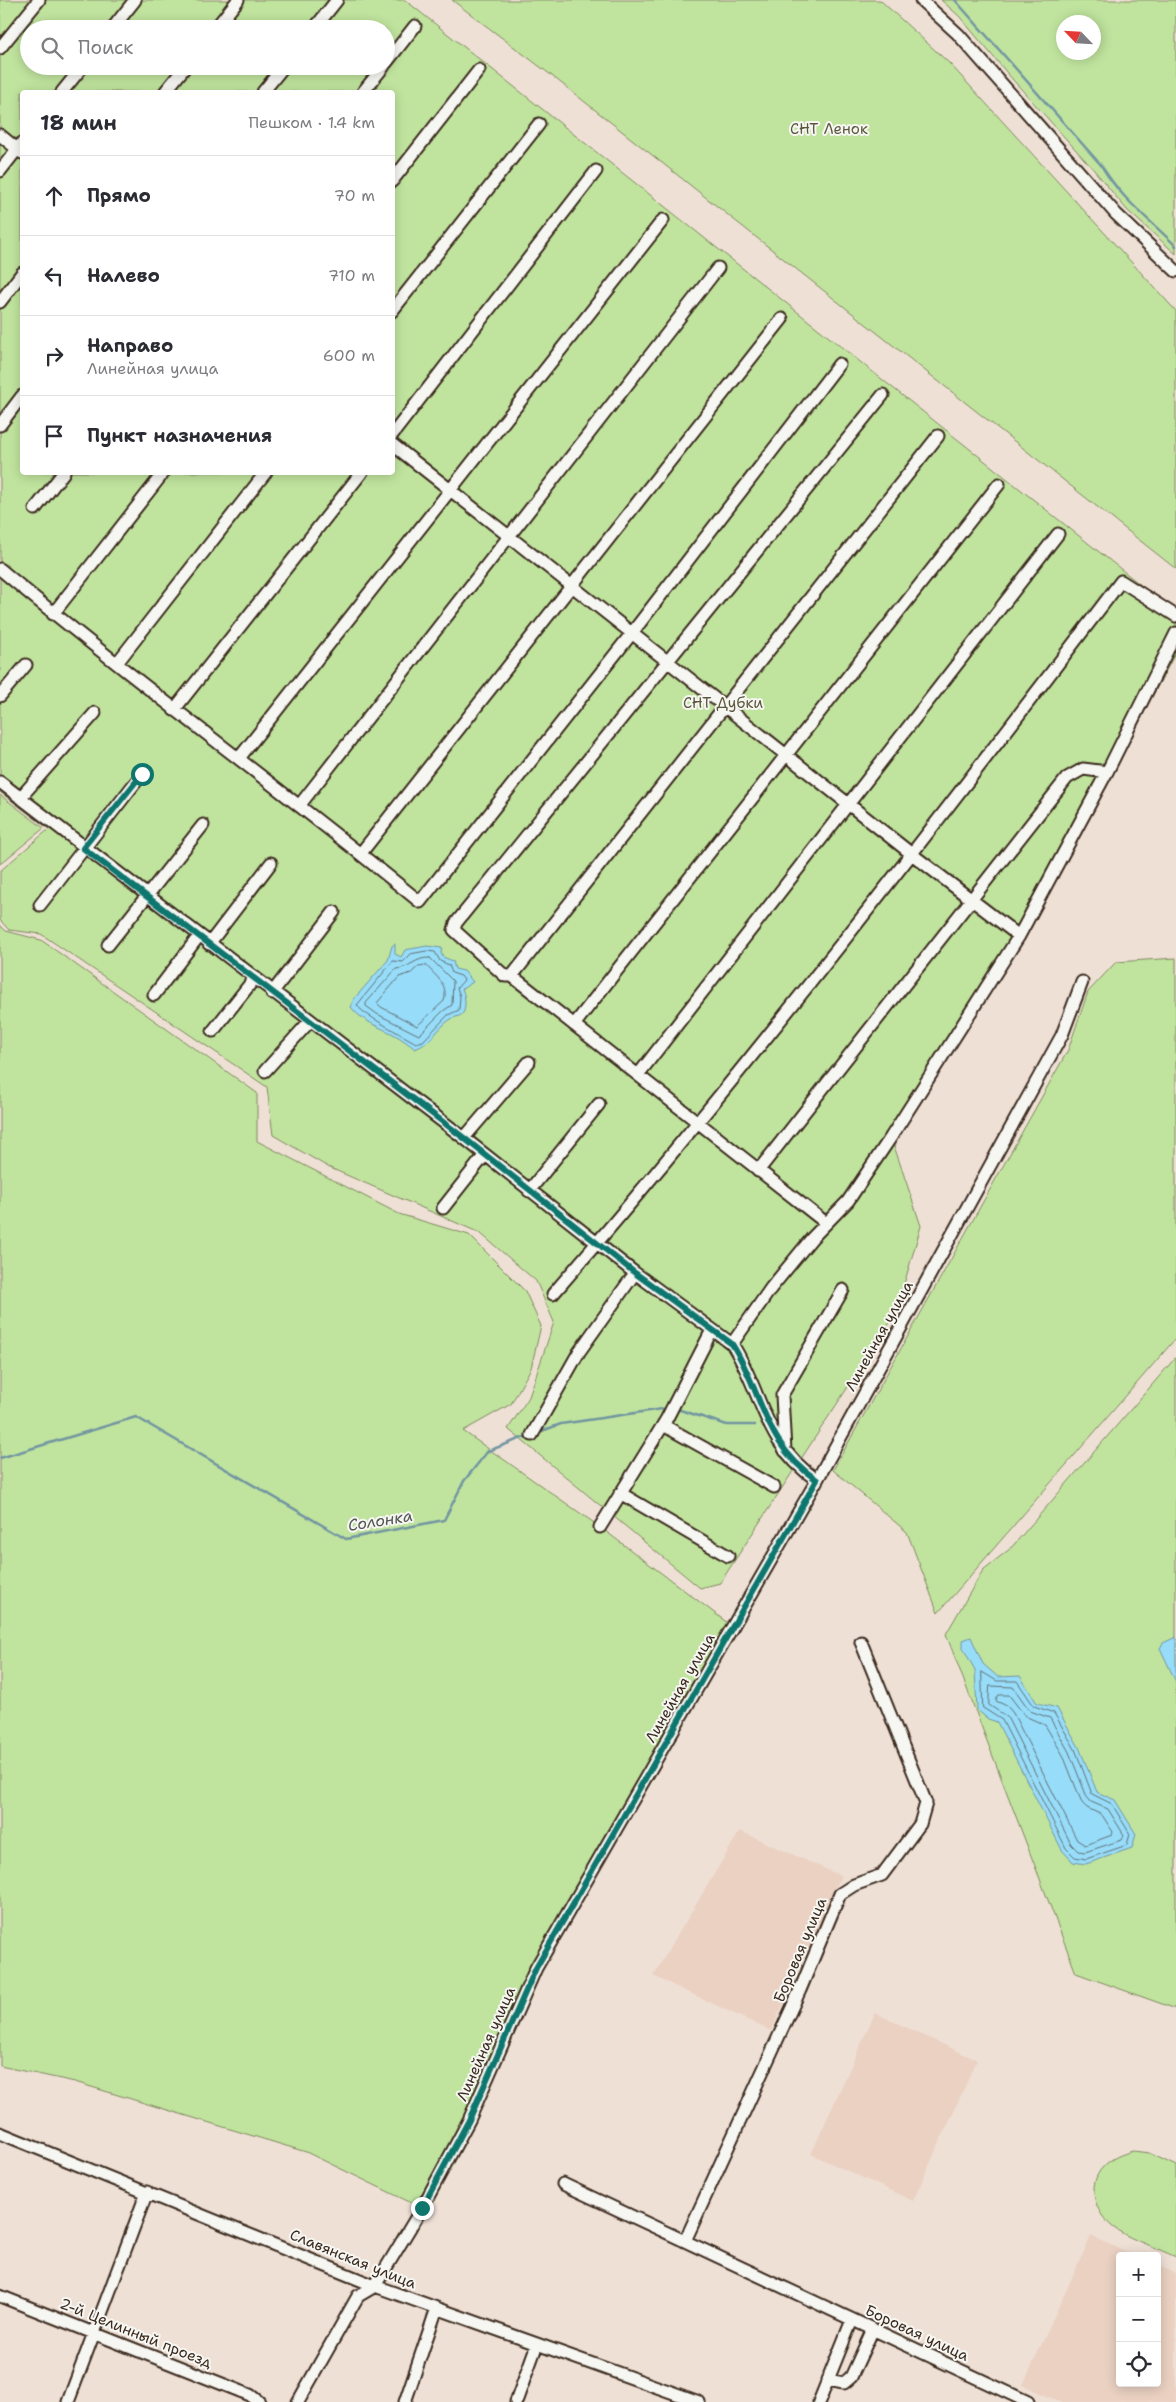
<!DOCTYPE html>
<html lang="ru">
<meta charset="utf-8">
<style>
:root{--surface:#fff;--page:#f2f2f3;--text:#2b2b33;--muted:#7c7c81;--line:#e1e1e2}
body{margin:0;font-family:"Shantell Sans",sans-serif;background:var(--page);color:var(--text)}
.controls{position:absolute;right:15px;bottom:15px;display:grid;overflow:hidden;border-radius:5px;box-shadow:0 2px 12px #0003}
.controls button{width:45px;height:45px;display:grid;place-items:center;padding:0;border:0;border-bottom:1px solid var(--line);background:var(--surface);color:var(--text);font:25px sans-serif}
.compass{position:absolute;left:1056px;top:15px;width:45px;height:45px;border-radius:50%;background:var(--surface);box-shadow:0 2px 12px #0003;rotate:295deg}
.stop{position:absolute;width:15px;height:15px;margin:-11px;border:4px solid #0f766e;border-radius:50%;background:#fff}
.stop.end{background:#0f766e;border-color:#fff;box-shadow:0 1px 5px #0008}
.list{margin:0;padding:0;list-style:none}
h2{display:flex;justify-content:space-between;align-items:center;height:65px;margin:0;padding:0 20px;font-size:21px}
h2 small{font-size:16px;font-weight:400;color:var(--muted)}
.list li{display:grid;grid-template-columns:32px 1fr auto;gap:15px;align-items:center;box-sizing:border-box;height:80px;padding:0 20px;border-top:1px solid var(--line)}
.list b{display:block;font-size:19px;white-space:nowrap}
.list p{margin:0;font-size:16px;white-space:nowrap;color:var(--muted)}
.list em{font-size:16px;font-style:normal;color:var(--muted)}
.icon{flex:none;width:28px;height:28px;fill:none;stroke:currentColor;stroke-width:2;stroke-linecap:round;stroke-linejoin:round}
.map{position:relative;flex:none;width:1176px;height:2402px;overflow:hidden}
.search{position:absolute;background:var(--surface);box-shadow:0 2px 12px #0003;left:20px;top:20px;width:375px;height:55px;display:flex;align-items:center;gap:12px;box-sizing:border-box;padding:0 18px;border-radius:28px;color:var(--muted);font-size:19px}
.panel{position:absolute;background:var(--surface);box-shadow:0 2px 12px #0003;left:20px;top:90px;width:375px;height:385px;border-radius:5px}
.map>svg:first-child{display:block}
.built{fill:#ead1c2}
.green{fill:#c0e49e;stroke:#7e875e;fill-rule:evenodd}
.water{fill:#97dcf9;stroke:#7295a1}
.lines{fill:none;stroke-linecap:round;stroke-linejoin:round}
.shore{stroke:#607176;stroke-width:1}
.stream{stroke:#7295a1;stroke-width:2.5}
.minor-casing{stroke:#3b2a1e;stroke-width:15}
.minor{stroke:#f6f6f2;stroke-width:11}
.route{stroke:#0f766e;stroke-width:6}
.labels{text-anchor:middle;stroke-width:4;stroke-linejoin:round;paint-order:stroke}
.park-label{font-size:15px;fill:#5c583e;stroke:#f6f6f2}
.street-label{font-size:15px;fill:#3b2a1e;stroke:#f6f6f2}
.water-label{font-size:16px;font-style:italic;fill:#525655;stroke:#f6f6f2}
</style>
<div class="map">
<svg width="1176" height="2402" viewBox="0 0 1176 2402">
<rect width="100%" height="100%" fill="#efe0d6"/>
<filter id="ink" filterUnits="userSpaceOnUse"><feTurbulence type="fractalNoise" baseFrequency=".02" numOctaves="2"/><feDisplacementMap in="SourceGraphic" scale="10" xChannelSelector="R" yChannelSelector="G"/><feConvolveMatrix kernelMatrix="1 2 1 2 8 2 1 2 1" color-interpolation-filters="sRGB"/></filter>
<g filter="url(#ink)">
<path class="built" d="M740,1831L841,1876L771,2031L653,1976Z
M875,2013L977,2060L913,2201L811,2154Z
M1091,2236L1136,2256H1120V2383H1157V2265L1176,2274V2402H1060L1023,2385Z"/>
<path class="green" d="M0,0H405L1176,613V652L1038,910L891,1137L921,1226L895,1315L720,1583L700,1588L508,1429L529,1397L554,1322L536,1281L480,1233L328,1167L273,1135L267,1087L41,934L9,930L0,920V871L49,829L0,792ZM29,29H386V66H29ZM22,92H392V472H22Z
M452,0H880L949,63L1176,311V569L547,72Z
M941,0H1176V254L1127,210L1094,170L1013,80L959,16ZM1064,22H1094V52H1064Z
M0,795L44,828L0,864Z
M0,925L6,931L41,940L257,1093V1141L399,1214L469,1235L525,1291L541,1326L531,1368L511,1404L463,1431L600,1527L733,1627L536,1968L422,2208L306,2152L75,2082L0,2066Z
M1176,958V1338L938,1613L907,1532L833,1470L1068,1050L1088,992L1116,962Z
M1176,1357V2009L1076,1973L946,1634L983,1570L1011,1548Z
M1133,2151L1149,2153L1176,2166V2257C1157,2248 1134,2241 1117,2230C1096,2217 1085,2186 1103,2167C1111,2158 1122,2154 1133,2151Z"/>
<path class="water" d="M395,944V954L401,957L405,950L427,946L442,948L441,953L443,957L453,961L455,969L464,971L473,982L462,989C465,994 466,1005 464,1011C462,1017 456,1016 451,1019C437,1028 432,1043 415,1049C409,1044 402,1039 395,1035C380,1027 361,1021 351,1007L354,999L388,960L392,946Z
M971,1637L983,1664L998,1677L1020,1676L1037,1703L1057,1708L1079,1747L1097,1792L1115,1800L1136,1834L1132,1848L1086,1864L1073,1862L1062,1850L997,1722L988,1719L977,1710L975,1670L963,1648V1640Z
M1176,1637V1682L1160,1648L1163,1643Z"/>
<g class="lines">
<path class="shore" d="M427,951L435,952L440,961L449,965L452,973L461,976L464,980L457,988L460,996L459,1010L448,1015L423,1041L416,1043C406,1037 360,1013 357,1005L393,961L403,962L411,954Z
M430,958L453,981L452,1005L443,1011L419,1035L377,1014L366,1006V1003L396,969C410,968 416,957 430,958Z
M419,966L426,965C436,977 449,984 444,1001L417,1026L381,1007L377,1003L399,977L411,973Z
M982,1672L997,1681H1017L1034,1706L1054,1713L1075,1749L1092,1794L1112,1804L1130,1834L1127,1845L1086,1859L1075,1857L1066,1848L1002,1720L983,1708Z
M990,1686L1013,1687L1030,1711L1050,1718L1069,1752L1087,1797L1091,1802L1108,1809L1124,1835L1122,1840L1085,1852L1078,1851L1071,1844L1007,1717L989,1705Z
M999,1695H1009L1025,1716L1045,1725L1063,1755L1082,1803L1087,1808L1102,1815L1113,1832L1112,1835L1085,1845L1077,1840L1013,1713L1007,1706L996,1701Z"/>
<path class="stream" d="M955,0L1101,165C1121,199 1148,218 1176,246
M677,1409L727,1425H755
M539,1432L561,1424L669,1408
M0,1458L136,1417L346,1539L444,1520L464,1481L488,1451L530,1435"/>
<defs>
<path id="minor" d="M921,0L958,34L1116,214L1176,271
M112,29L135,0
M215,29L238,0
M314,29L337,0
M0,48L39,0
M386,63L415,26
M62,92L83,66
M165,92L186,66
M263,92L284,66
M363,92L384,66
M0,135L22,153
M0,171L22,143
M392,181L479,70
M0,302L22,273
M392,311L539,124
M0,425L22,396
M392,435L596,171
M392,444L913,855L1019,936
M35,509L64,472
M0,569C137,684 282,789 420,902L632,633L839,364
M53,614L164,472
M117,663L266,472
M0,696L26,665
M174,710L362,472
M240,757L663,220
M0,782L464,1138L635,1273L732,1344C764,1394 762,1443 817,1480
M20,798L95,713
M299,806L718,268
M361,853L782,319
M40,905L142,774
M209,944L271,863
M108,945L203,825
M512,976L938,436
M272,993L334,912
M154,995L199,936
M574,1025L999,484
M213,1031L254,979
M265,1071L310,1021
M638,1075L1058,534
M464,1138L529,1062
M758,1171L1067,778L1083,769L1107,772L1176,633
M529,1191L599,1104
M443,1208L484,1156
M826,1223L512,976H505L454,930L456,923L883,395
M553,1294C752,1064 937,823 1121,581L1176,616
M732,1344L771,1288L812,1238L848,1201L891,1137L1019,936L1107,772
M663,1425L774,1487
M532,1435L579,1352L635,1273
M785,1451L782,1395L843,1290
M620,1493L728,1556
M600,1527L666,1420L712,1330
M0,2133L375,2286L699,2402
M563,2184L1028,2402
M685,2241L800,1990L840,1894L854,1885L882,1875L920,1824L926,1803L861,1642
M0,2296L250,2395L259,2402
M827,2380L844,2383L851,2377L873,2329
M68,2402L147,2192
M298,2402L358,2296L375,2286L422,2208L469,2120L536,1968L817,1480L1062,1035L1082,982
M405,2402L437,2308
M516,2402L537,2344
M819,2402L852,2320"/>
</defs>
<use href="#minor" class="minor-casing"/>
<use href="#minor" class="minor"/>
</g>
</g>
<g class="lines" filter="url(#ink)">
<path class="route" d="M142,774L83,848L464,1138L635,1273L732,1344C764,1394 762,1443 817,1480L536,1968L469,2120L422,2208"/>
</g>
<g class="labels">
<g class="park-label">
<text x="829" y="134">СНТ Ленок</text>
<text x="723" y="708">СНТ Дубки</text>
</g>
<g class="street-label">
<text transform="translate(879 1336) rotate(-61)" y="5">Линейная улица</text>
<text transform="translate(680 1688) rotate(-60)" y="5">Линейная улица</text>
<text transform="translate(800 1950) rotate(-67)" y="5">Боровая улица</text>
<text transform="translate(486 2044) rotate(-66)" y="5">Линейная улица</text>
<text transform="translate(353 2259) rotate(22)" y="5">Славянская улица</text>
<text transform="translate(136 2333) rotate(22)" y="5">2-й Целинный проезд</text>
<text transform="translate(917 2333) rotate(25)" y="5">Боровая улица</text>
</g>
<g class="water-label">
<text transform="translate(380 1520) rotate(-9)" y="6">Солонка</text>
</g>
</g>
</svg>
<div class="controls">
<button>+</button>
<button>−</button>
<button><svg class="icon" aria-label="locate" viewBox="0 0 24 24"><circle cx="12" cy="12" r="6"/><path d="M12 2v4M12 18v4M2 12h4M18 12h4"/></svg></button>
</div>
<svg class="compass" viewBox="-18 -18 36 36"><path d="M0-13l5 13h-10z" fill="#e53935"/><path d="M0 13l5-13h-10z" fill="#7c7c81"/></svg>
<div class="stop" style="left:142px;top:774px"></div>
<div class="stop end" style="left:422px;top:2208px"></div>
<div class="search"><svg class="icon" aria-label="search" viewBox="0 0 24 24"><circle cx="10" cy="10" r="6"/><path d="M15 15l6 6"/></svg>Поиск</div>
<section class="panel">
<h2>18 мин<small>Пешком · 1.4 km</small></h2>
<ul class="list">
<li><svg class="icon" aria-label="ahead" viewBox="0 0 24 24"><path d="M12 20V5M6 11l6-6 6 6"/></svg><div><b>Прямо</b></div><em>70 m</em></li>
<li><svg class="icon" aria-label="left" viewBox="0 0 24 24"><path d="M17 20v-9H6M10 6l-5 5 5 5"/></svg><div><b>Налево</b></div><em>710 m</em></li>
<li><svg class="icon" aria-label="right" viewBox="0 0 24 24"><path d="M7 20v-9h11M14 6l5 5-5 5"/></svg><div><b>Направо</b><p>Линейная улица</p></div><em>600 m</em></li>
<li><svg class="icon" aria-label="arrive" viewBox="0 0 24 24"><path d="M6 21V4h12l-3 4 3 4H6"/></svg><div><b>Пункт назначения</b></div></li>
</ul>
</section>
</div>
